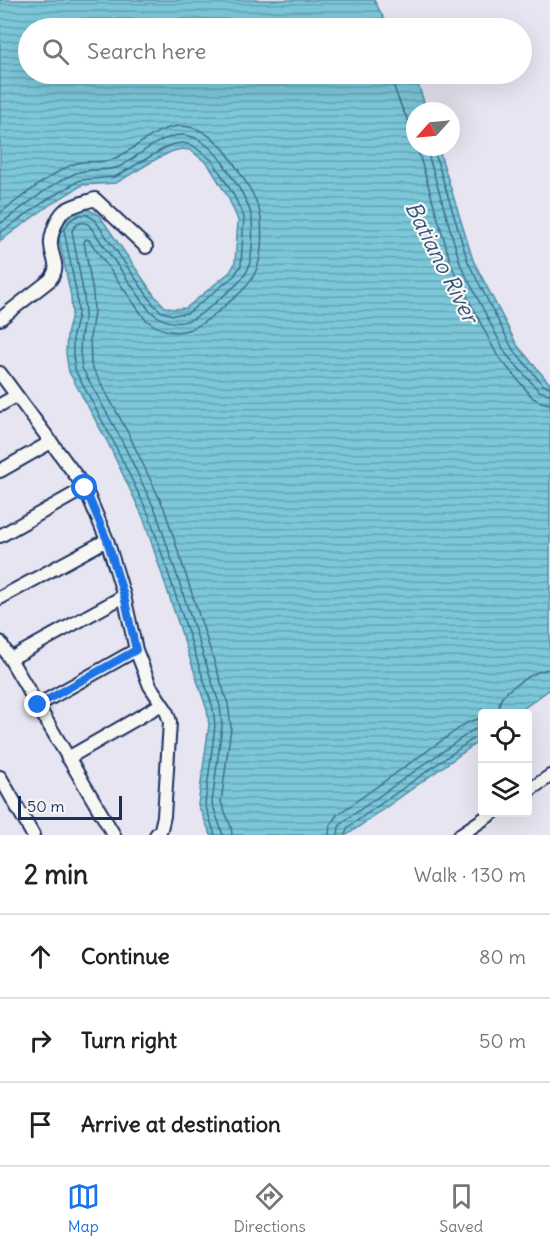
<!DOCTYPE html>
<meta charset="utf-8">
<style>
:root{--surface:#fff;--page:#f6f6f6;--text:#222;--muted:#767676;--line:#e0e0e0;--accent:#1a73e8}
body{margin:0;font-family:Delius,sans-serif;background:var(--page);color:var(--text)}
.controls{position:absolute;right:18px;bottom:18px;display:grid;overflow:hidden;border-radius:6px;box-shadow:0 6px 24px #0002}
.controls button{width:54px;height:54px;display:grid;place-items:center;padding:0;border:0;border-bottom:2px solid var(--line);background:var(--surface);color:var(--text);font:30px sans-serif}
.compass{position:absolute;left:406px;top:102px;width:54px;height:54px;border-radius:50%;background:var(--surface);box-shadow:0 6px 24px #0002;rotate:243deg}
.scale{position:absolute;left:18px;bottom:15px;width:104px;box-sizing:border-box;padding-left:6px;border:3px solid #1b2f5e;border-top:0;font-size:16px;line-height:21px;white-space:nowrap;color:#1b2f5e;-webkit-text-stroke:4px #f6f6f2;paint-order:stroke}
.stop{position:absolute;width:18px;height:18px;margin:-14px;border:4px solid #1a73e8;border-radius:50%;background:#fff}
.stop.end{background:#1a73e8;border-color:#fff;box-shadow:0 2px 6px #0008}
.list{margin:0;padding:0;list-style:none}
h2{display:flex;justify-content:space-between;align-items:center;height:78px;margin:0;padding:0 24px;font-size:26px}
h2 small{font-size:20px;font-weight:400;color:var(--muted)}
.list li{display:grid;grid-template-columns:39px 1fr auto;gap:18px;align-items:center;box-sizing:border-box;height:84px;padding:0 24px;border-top:2px solid var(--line)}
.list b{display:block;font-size:22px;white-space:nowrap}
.list em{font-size:20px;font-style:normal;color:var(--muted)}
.icon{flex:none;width:33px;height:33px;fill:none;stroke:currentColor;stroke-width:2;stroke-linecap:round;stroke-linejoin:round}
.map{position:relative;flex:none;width:550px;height:835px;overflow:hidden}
.search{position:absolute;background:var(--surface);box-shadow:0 6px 24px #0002;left:18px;right:18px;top:18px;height:66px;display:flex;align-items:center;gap:15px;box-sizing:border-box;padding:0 21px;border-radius:33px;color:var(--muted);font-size:22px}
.sheet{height:330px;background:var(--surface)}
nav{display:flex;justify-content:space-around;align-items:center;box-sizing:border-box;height:84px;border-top:2px solid var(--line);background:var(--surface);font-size:16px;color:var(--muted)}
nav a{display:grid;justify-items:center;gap:3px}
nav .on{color:var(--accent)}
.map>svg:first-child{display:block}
.water{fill:url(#water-rules);stroke:#558ba8;stroke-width:1.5}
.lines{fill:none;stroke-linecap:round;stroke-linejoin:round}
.shore{stroke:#416c8f;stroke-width:1.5}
.street-casing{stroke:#1b2f5e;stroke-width:16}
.street{stroke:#f6f6f2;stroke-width:12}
.route{stroke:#1a73e8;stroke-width:8}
.labels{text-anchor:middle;stroke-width:4.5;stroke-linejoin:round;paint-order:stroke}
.water-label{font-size:22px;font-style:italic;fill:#33557d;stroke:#f6f6f2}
</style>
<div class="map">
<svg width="550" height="835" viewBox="0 0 550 835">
<defs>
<pattern id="water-rules" width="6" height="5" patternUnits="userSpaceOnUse" patternTransform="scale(1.5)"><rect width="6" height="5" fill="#7bc8d9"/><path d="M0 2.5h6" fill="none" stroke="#64a3b3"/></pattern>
</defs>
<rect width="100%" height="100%" fill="#e6e5f1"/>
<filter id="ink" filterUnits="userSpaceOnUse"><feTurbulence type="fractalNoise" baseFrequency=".0167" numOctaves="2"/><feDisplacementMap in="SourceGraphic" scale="12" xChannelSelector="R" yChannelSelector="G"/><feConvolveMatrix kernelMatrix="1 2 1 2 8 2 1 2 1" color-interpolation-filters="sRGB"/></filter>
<g filter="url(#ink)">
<path class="water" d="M0,0H374L389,28H28V74H412L419,87L427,111H415V147H438L473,260L517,345L550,384V689L517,713L482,714V739L347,835H211L198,805L209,725L207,710L143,517L108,443L69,372L66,353L67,335L72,314L71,296L57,229C68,210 78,202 99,215L154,295L165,307L174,309L186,308L230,272L235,263L238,220L228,197L208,164L190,150L182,149L173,151L158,158L116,183L82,185L51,204L0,241Z"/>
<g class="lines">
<path class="shore" d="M391,74C392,85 406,122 415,130
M417,147L452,267L497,355L533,398L541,402L550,404
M426,147L461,266L506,354L539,391L550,394
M433,147L468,262L512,348L543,385L550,387
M0,213C18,200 56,169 77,163C88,160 102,164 113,159C136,150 155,126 182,126C204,127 222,144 233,162C243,178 259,199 261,219C262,234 262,259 255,273C249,286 239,294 228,303C202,327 176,345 145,319L89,240L86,239L84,242L93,293L94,312L90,338L91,365L128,433L164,508L228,704L231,727L221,802L231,827L232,835
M0,224C24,207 49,185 76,173C90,167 107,173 121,166C140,155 159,136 182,135C200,135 216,152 225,166C234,181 249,200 252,219C253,232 253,256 248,269C243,280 233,288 223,296C200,317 177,336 149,310L89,225C82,220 75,224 72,231L84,296L85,315L81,336L80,352L82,368L120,437L156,512L220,706L222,726L212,803L223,835
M0,233L48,199L80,180L115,177L170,145L182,143L192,145L213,161L233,194L244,217L241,265L234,276L188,313L173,315L162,312L154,305L94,219L87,215H79L70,220L64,230L77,296L78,314L73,335V353L75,370L113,441L149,515L213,708L215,726L205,804L215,835
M498,714C498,708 499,704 501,699C508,688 537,669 550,669
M329,835L330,825L337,815L468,722L482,718
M338,835L339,827L344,821L473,730L482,727
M345,835L348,827L477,736L482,735"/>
<defs>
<path id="street" d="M0,319L50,280C61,265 52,261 51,245C50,236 57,217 64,211C72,205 86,202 95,199L146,247
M0,373L85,488L107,540L124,596L136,650L150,686L166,710L170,722L164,816L161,829L156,835
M0,405L16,396
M0,471L51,442
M0,536L85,488
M0,598L107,540
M0,642L114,835
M10,659L124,596
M38,705L136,650
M68,758L162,704
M0,777L33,835
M528,791L550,776
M460,835L494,812"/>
</defs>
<use href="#street" class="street-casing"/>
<use href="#street" class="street"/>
</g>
</g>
<g class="lines" filter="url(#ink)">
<path class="route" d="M38,705L136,650L124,596L107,540L85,488"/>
</g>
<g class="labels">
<g class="water-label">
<text transform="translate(442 262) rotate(63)" y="8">Batiano River</text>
</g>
</g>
</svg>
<div class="controls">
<button><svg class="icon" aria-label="locate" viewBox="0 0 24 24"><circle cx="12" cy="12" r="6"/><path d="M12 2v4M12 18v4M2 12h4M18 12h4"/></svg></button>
<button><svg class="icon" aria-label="layers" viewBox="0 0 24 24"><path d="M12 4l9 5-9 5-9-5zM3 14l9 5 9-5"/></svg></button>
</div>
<svg class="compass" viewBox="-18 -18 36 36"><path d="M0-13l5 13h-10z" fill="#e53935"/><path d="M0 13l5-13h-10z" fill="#767676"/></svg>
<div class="scale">50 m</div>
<div class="stop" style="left:85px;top:488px"></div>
<div class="stop end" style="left:38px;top:705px"></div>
<div class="search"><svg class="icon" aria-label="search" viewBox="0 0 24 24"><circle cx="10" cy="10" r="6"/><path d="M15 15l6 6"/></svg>Search here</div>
</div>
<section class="sheet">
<h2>2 min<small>Walk · 130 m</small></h2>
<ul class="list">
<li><svg class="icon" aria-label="ahead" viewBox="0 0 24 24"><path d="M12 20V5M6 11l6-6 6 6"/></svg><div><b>Continue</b></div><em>80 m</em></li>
<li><svg class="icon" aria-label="right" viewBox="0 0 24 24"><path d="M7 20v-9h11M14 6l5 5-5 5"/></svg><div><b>Turn right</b></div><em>50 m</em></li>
<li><svg class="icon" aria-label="arrive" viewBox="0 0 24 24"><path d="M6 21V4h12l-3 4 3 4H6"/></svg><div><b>Arrive at destination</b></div></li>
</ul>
</section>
<nav>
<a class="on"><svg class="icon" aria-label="map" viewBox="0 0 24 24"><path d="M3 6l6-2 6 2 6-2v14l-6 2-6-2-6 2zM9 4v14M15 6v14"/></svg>Map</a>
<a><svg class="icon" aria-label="directions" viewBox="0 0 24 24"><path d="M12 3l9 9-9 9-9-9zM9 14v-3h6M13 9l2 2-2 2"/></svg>Directions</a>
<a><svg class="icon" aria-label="saved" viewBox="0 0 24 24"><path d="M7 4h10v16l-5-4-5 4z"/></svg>Saved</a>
</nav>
